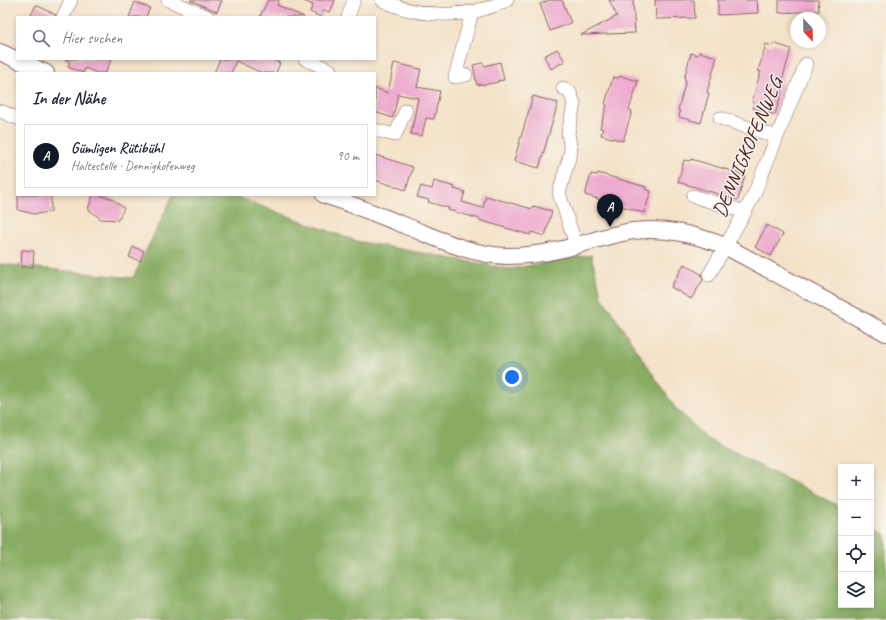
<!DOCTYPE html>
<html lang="de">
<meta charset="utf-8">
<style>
:root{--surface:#fff;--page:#f2f2f3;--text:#1f2937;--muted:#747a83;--line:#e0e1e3;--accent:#111827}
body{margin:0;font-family:Caveat,sans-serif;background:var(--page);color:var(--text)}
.controls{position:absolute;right:12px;bottom:12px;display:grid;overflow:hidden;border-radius:0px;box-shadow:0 2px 6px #0003}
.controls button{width:36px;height:36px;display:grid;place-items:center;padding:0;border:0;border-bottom:1px solid var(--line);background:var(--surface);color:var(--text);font:20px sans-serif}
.compass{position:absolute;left:790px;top:12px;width:36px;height:36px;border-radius:50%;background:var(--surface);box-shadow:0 2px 6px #0003;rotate:158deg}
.you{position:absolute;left:512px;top:377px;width:14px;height:14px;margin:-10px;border:3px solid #fff;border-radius:50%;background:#1a73e8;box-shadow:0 0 0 6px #1a73e833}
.badge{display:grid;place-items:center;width:26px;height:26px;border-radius:50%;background:var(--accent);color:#fff;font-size:13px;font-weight:700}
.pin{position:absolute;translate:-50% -33px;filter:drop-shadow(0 1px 2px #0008)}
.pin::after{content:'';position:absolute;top:21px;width:14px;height:12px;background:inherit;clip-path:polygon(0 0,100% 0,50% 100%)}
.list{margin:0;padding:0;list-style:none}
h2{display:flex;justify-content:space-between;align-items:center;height:52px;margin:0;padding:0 16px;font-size:17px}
h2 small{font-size:13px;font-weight:400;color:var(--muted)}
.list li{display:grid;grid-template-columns:26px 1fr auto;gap:12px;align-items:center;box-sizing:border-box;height:64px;margin:0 8px 8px;padding:0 8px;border:1px solid var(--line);border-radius:0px}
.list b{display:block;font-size:15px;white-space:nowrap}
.list p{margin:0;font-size:13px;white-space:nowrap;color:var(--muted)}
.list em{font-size:13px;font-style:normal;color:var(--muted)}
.icon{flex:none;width:22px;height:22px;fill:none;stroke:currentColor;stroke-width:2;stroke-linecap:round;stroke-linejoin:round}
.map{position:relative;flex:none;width:886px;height:620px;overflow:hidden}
.search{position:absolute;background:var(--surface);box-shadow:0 2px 6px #0003;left:16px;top:16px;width:360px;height:44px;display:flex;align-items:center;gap:10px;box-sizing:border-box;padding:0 14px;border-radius:0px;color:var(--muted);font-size:15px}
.panel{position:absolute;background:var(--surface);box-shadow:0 2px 6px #0003;left:16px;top:72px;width:360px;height:124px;border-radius:0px}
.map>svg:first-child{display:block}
.forest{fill:#87ac62;stroke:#686646}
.building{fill:#eeadd0}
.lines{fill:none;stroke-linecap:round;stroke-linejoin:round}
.minor-casing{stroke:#866362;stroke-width:14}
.tertiary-casing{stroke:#866362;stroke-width:18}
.minor{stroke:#fff;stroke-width:13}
.tertiary{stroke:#fff;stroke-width:16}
.labels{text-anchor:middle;stroke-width:3;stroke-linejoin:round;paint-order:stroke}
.street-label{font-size:20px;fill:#4a1f2b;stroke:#f7f3e8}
</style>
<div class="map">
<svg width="886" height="620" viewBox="0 0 886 620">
<rect width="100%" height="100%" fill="#f7f3e8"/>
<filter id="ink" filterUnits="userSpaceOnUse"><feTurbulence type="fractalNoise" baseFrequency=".025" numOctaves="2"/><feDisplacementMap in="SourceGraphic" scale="8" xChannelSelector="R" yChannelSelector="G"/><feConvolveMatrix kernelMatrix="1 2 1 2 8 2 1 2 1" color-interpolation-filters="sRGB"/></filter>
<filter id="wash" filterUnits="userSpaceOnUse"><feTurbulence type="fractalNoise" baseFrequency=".012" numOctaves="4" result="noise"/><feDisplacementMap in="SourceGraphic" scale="16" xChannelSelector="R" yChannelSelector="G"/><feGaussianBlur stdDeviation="0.9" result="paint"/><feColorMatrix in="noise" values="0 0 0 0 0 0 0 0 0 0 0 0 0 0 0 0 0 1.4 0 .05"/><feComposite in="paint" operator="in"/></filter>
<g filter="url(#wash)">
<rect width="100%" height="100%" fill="#f4e2c8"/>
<path class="forest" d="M173,195H231L356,241L510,269L591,255L602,297L674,406L707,439L841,507V605H871V526L886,535V620H0V264L133,278Z"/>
<g id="blocks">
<path class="building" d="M190,0H222L217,12Z
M268,0H279L277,5L304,17H260Z
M301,0H335L330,12L324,10L321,17L310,12L313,5Z
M550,0H562L571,23L550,31L540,4Z
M609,0H633L635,33L581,35L617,16Z
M655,0H694L695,18L656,19Z
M718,0H757L758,13L718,15Z
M779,0H818L819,11L779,13Z
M135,2L150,8L146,17H129Z
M36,5L56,15L55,17H30Z
M773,43L791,49L781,84L784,85L775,115L753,108L754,102H752L759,77L761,72L758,71L766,44L772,46Z
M557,49L565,61L551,69L544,56Z
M699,52L717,57L707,92L709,93L701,123L679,117L680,111L678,110L686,80L684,79L691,53L698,55Z
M64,59H112L105,73H97L85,68L83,73L68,67L70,62Z
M220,59H269L280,63L276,73H262L236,61L231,73H214Z
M500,62L504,80L497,81L498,82L483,85V84L477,85L473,65L483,63L484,66Z
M394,63L421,69L417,87L440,91L434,119L426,118L422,136L411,134L418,98L398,94L393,118L375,112V88L388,93Z
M620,76L638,81L629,110L632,111L623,141L601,135L603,129L600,128L607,105L605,104L613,77L619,78Z
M533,96L558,103L539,168L514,161Z
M375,155L413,167L406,190L375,180Z
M691,159L745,175L738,200L678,182L684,160L690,161Z
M598,173L646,187L645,189L651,191L644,213L585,195L591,174L597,175Z
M434,181L455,187L454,189L465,192L462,202L483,208L486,196L532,209L533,206L552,211L545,236L531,232L530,235L479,220L480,219L448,210L449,208L428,202L429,200L417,197L421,186L432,189Z
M18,195H51V212L34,214L18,210Z
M93,195H97L111,198L124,208L118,220L101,219L88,209Z
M767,225L783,234L771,256L755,247Z
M133,247L144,251L140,261L129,257Z
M22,250L34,251L33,267H21Z
M684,264L701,274L703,280L691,299L671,287Z"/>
</g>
</g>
<g filter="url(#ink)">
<use href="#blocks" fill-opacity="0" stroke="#866362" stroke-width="1"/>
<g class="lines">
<defs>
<path id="minor" d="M168,0L208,17
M382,0C420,19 469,19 507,0
M63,17L71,0
M348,17L354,0
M305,59L330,70
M466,75L455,77L472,12
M563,88L569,91L571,95L574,104L568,133L571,151L559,193L576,245
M0,111L17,118
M720,118L777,137
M375,130L395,135L406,110
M693,196L745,212
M709,275L745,212L755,192L806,64"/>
<path id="tertiary" d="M0,52L46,73
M324,195C352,204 379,215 406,226C439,239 471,255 507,256C524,256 541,254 558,250C583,245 608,234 634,231C666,227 696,235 725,246L886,333"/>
</defs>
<use href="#minor" class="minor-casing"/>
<use href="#tertiary" class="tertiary-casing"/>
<use href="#minor" class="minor"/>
<use href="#tertiary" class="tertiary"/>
</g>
</g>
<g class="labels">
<g class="street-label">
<text transform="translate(747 147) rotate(-67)" y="7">DENNIGKOFENWEG</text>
</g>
</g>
</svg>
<div class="controls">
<button>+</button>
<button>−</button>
<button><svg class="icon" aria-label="locate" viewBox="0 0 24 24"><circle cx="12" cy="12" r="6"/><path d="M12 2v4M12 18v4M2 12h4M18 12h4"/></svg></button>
<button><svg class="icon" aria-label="layers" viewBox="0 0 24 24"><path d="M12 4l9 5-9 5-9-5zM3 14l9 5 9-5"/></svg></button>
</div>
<svg class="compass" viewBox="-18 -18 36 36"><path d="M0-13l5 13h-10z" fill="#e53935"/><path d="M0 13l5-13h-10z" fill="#747a83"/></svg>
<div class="you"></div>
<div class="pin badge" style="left:610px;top:227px">A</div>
<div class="search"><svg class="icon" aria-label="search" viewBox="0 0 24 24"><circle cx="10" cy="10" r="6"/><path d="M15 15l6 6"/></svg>Hier suchen</div>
<section class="panel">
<h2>In der Nähe<small></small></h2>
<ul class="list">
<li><span class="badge">A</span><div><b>Gümligen Rütibühl</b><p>Haltestelle · Dennigkofenweg</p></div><em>90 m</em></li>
</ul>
</section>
</div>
